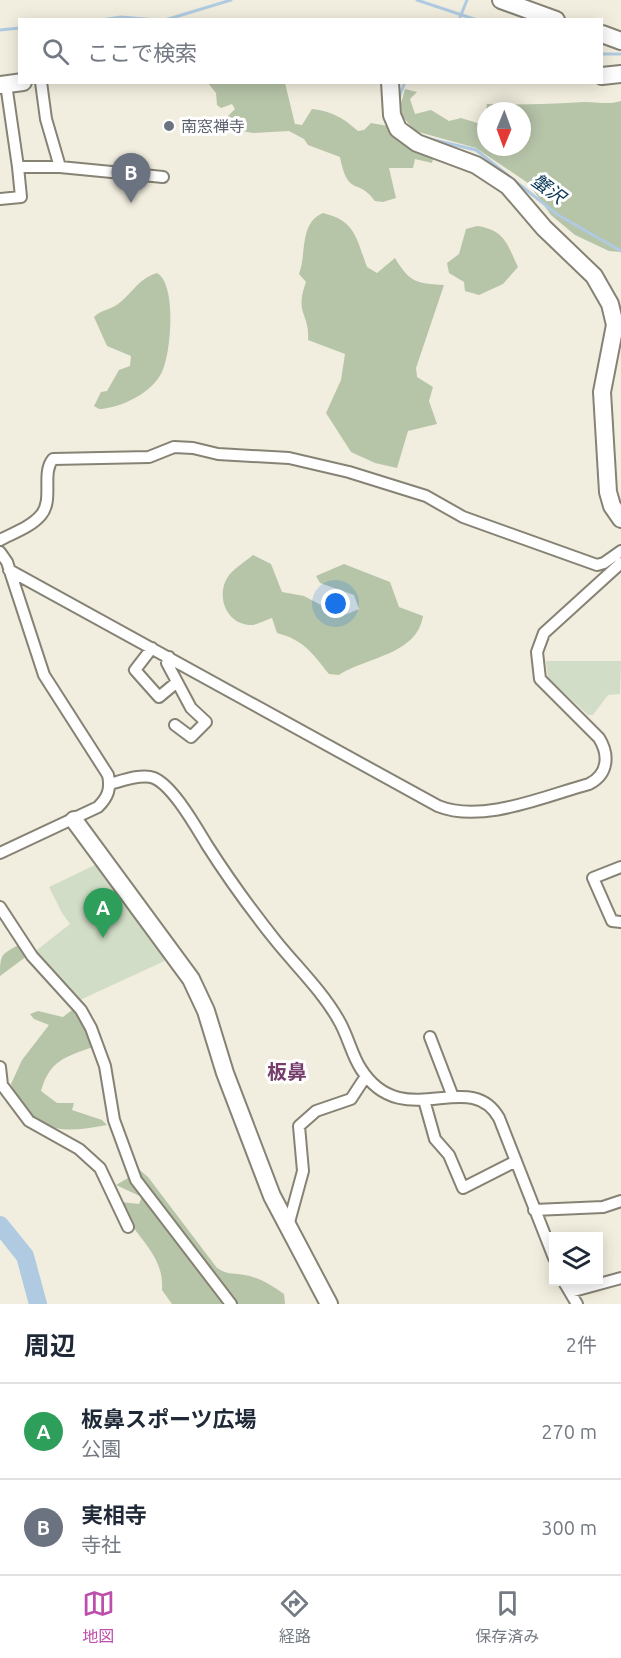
<!DOCTYPE html>
<html lang="ja">
<meta charset="utf-8">
<style>
:root{--surface:#fff;--page:#f2f2f3;--text:#1f2937;--muted:#747a83;--line:#e0e1e3;--accent:#bd4eab}
body{margin:0;font-family:Ubuntu,"Noto Sans JP",sans-serif;background:var(--page);color:var(--text)}
.controls{position:absolute;right:18px;bottom:18px;display:grid;overflow:hidden;border-radius:0px;box-shadow:0 3px 15px #0003}
.controls button{width:54px;height:54px;display:grid;place-items:center;padding:0;border:0;border-bottom:2px solid var(--line);background:var(--surface);color:var(--text);font:30px sans-serif}
.compass{position:absolute;left:477px;top:102px;width:54px;height:54px;border-radius:50%;background:var(--surface);box-shadow:0 3px 15px #0003;rotate:181deg}
.you{position:absolute;left:336px;top:604px;width:21px;height:21px;margin:-15px;border:4px solid #fff;border-radius:50%;background:#1a73e8;box-shadow:0 0 0 9px #1a73e833}
.badge{display:grid;place-items:center;width:39px;height:39px;border-radius:50%;background:var(--accent);color:#fff;font-size:20px;font-weight:700}
.pin{position:absolute;translate:-50% -50px;filter:drop-shadow(0 2px 3px #0008)}
.pin::after{content:'';position:absolute;top:32px;width:21px;height:18px;background:inherit;clip-path:polygon(0 0,100% 0,50% 100%)}
.list{margin:0;padding:0;list-style:none}
h2{display:flex;justify-content:space-between;align-items:center;height:78px;margin:0;padding:0 24px;font-size:26px}
h2 small{font-size:20px;font-weight:400;color:var(--muted)}
.list li{display:grid;grid-template-columns:39px 1fr auto;gap:18px;align-items:center;box-sizing:border-box;height:96px;padding:0 24px;border-top:2px solid var(--line)}
.list b{display:block;font-size:22px;white-space:nowrap}
.list p{margin:0;font-size:20px;white-space:nowrap;color:var(--muted)}
.list em{font-size:20px;font-style:normal;color:var(--muted)}
.icon{flex:none;width:33px;height:33px;fill:none;stroke:currentColor;stroke-width:2;stroke-linecap:round;stroke-linejoin:round}
.map{position:relative;flex:none;width:621px;height:1304px;overflow:hidden}
.search{position:absolute;background:var(--surface);box-shadow:0 3px 15px #0003;left:18px;right:18px;top:18px;height:66px;display:flex;align-items:center;gap:15px;box-sizing:border-box;padding:0 21px;border-radius:0px;color:var(--muted);font-size:22px}
.sheet{height:270px;background:var(--surface)}
nav{display:flex;justify-content:space-around;align-items:center;box-sizing:border-box;height:84px;border-top:2px solid var(--line);background:var(--surface);font-size:16px;color:var(--muted)}
nav a{display:grid;justify-items:center;gap:3px}
nav .on{color:var(--accent)}
.map>svg:first-child{display:block}
.green{fill:#d1ddc6}
.forest{fill:#b6c4a8;fill-rule:evenodd}
.lines{fill:none;stroke-linecap:round;stroke-linejoin:round}
.stream{stroke:#b0cbe1;stroke-width:3}
.river{stroke:#b0cbe1;stroke-width:18}
.street-casing{stroke:#868274;stroke-width:14}
.secondary-casing{stroke:#868274;stroke-width:20}
.street{stroke:#fff;stroke-width:10}
.secondary{stroke:#fff;stroke-width:16}
.worship-dot{fill:#6b7280;stroke:#fff;stroke-width:2}
.labels{text-anchor:middle;stroke-width:6;stroke-linejoin:round;paint-order:stroke}
.worship-label{font-size:16px;fill:#5b616d;stroke:#fff;text-anchor:start}
.water-label{font-size:18px;font-style:italic;fill:#053553;stroke:#fff}
.quarter-label{font-size:20px;font-weight:bold;fill:#763e6c;stroke:#fff}
</style>
<div class="map">
<svg width="621" height="1304" viewBox="0 0 621 1304">
<rect width="100%" height="100%" fill="#f2eedf"/>
<path class="green" d="M546,661H621L620,694L608,695L593,715H588L548,678Z
M99,863L169,959L80,1000L33,953L70,924L62,913L49,887Z"/>
<path class="forest" d="M208,83H285L295,124L302,125L312,109C332,111 343,118 358,131L364,130L371,123L388,126L434,156L432,163L415,159L413,168H389L396,198L383,202L375,201C358,177 348,198 340,157L308,145L304,139L289,131L253,133L226,128L224,120L235,109L232,104L221,108L217,105L216,93Z
M405,89L417,92L410,99L415,114L431,110L449,121L461,118L484,125L487,104C520,105 552,104 584,102C598,102 607,105 621,101V252L609,251L575,235L551,215L528,183L476,148L415,131L402,116L401,104ZM486,111H522V147H486Z
M323,213C356,221 356,238 367,267L377,273L395,258C410,283 416,283 444,285L416,368L417,377L433,387L429,401L437,424L408,431L397,468L375,463L351,452L326,413L341,380L345,354L308,340C310,313 294,315 306,282L299,274C307,253 299,223 323,213Z
M477,226C505,230 507,244 518,267L503,284L479,295L465,291L464,282L449,273L447,263L459,254L466,229Z
M157,273C177,284 171,354 162,372C152,393 121,408 99,409L94,406L101,392L107,391L119,370L130,366L131,356L107,346L94,317C101,310 108,310 115,306C132,295 137,279 157,273Z
M253,555L271,564L282,592L304,596L342,616L359,609L354,595L320,583L316,576L344,564L390,582L399,607L423,616C417,655 366,657 339,675L329,674C312,653 304,640 277,633L272,618C265,620 256,626 249,625C224,623 215,592 230,574C236,567 246,561 253,555Z
M21,944L27,956L0,976C0,954 1,954 21,944Z
M72,1010L79,1016L93,1047C65,1057 50,1060 41,1091L57,1103H74L72,1110L102,1120L107,1125C61,1134 32,1134 11,1084L22,1060L49,1025L34,1019L30,1014L38,1011L63,1017Z
M136,1167L148,1177L217,1268C228,1275 233,1273 245,1275C259,1277 273,1286 284,1294L285,1304H172L162,1290C164,1261 146,1246 131,1224C127,1218 125,1209 121,1202L139,1204L142,1197L116,1185L128,1178L139,1177Z"/>
<g class="lines">
<path class="stream" d="M417,0L477,20
M101,20L121,17L157,20
M165,20L231,0
M459,20L467,0
M0,30L20,28
M602,54H621
M399,97L405,82
M422,137L476,150L558,215L621,251"/>
<path class="river" d="M0,1225L25,1256L38,1304"/>
<defs>
<path id="street" d="M41,82L46,119L60,167
M6,84L18,167
M0,199L21,197L18,167H60L163,177
M0,540C13,533 31,527 41,515C54,500 41,473 53,459L149,457L174,447L193,448L218,454L289,458L349,472L426,496L463,517L597,565L604,563L621,551
M0,552L7,562L44,675L108,775C111,789 108,797 98,807L0,853
M9,570L438,806C482,824 545,796 589,784C609,774 609,754 599,738L540,679L537,652L544,633L621,563
M152,648L135,670L159,697L177,682
M169,657L167,663L191,708L206,722L191,737L175,725
M110,784C121,781 142,773 154,778C173,786 196,827 207,845C228,878 252,911 276,941C297,967 322,991 338,1019C348,1035 351,1054 361,1069C403,1135 470,1066 499,1118L554,1258
M621,867L593,878L612,921L621,922
M0,907L32,956L81,1010L91,1028L105,1066L114,1120L136,1180L231,1304
M430,1037L453,1097
M0,1067L2,1085L29,1121L79,1149L100,1168L128,1227
M424,1100L435,1139L449,1155L463,1188L516,1161
M534,1210L603,1207L621,1201
M288,1226L303,1171L299,1126L316,1111L351,1099L366,1076
M564,1282L577,1304
M570,1292L621,1278"/>
<path id="secondary" d="M501,0L556,20
M602,34L621,41
M602,76L621,74
M390,82L392,115L398,129L417,143L476,165L508,186L544,228L594,276L610,304L615,325L602,392L608,492L612,506L621,519
M0,85L23,82
M74,820L191,979L206,1011L225,1073L272,1196L329,1304"/>
</defs>
<use href="#street" class="street-casing"/>
<use href="#secondary" class="secondary-casing"/>
<use href="#street" class="street"/>
<use href="#secondary" class="secondary"/>
</g>
<circle class="worship-dot" cx="169" cy="126" r="6"/>
<g class="labels">
<g class="worship-label">
<text x="181" y="132">南窓禅寺</text>
</g>
<g class="water-label">
<text transform="translate(548 189) rotate(37)" y="6">蟹沢</text>
</g>
<g class="quarter-label">
<text x="287" y="1079">板鼻</text>
</g>
</g>
</svg>
<div class="controls">
<button><svg class="icon" aria-label="layers" viewBox="0 0 24 24"><path d="M12 4l9 5-9 5-9-5zM3 14l9 5 9-5"/></svg></button>
</div>
<svg class="compass" viewBox="-18 -18 36 36"><path d="M0-13l5 13h-10z" fill="#e53935"/><path d="M0 13l5-13h-10z" fill="#747a83"/></svg>
<div class="you"></div>
<div class="pin badge" style="left:103px;top:938px;background:#2e9e5b">A</div>
<div class="pin badge" style="left:131px;top:203px;background:#6b7280">B</div>
<div class="search"><svg class="icon" aria-label="search" viewBox="0 0 24 24"><circle cx="10" cy="10" r="6"/><path d="M15 15l6 6"/></svg>ここで検索</div>
</div>
<section class="sheet">
<h2>周辺<small>2件</small></h2>
<ul class="list">
<li><span class="badge" style="background:#2e9e5b">A</span><div><b>板鼻スポーツ広場</b><p>公園</p></div><em>270 m</em></li>
<li><span class="badge" style="background:#6b7280">B</span><div><b>実相寺</b><p>寺社</p></div><em>300 m</em></li>
</ul>
</section>
<nav>
<a class="on"><svg class="icon" aria-label="map" viewBox="0 0 24 24"><path d="M3 6l6-2 6 2 6-2v14l-6 2-6-2-6 2zM9 4v14M15 6v14"/></svg>地図</a>
<a><svg class="icon" aria-label="directions" viewBox="0 0 24 24"><path d="M12 3l9 9-9 9-9-9zM9 14v-3h6M13 9l2 2-2 2"/></svg>経路</a>
<a><svg class="icon" aria-label="saved" viewBox="0 0 24 24"><path d="M7 4h10v16l-5-4-5 4z"/></svg>保存済み</a>
</nav>
